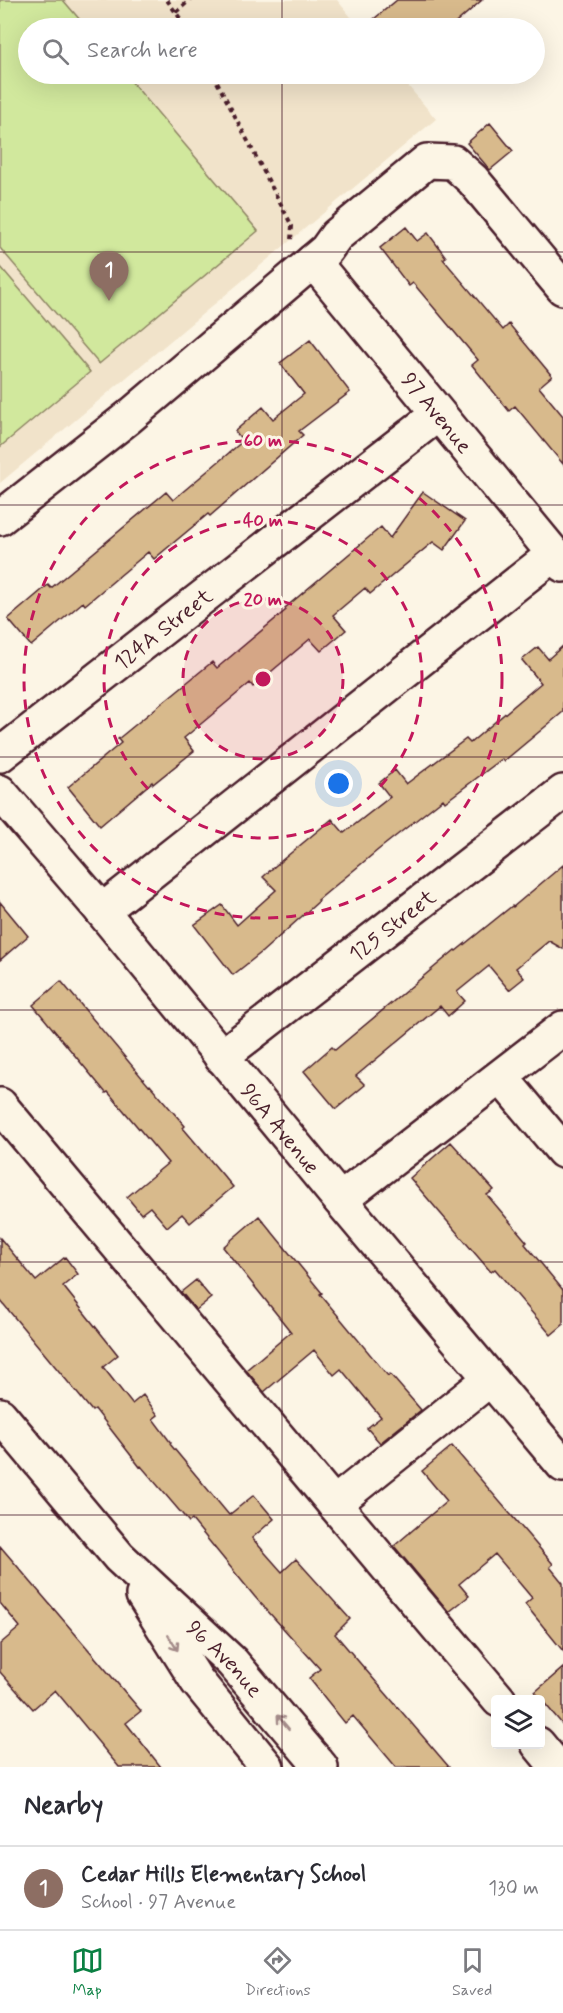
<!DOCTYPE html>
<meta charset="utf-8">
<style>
:root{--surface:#fff;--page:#f7f7f7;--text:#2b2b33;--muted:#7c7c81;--line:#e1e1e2;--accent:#0b8043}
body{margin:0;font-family:Mynerve,sans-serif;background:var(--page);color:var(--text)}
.controls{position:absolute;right:18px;bottom:18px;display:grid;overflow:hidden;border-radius:6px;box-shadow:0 6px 24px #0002}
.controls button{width:54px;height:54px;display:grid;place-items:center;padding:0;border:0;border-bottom:2px solid var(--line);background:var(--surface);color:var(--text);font:30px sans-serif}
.you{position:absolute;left:339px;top:784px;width:21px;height:21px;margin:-15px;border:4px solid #fff;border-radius:50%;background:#1a73e8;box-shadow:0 0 0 9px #1a73e833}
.badge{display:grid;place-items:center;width:39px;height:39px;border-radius:50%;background:var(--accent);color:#fff;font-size:20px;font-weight:700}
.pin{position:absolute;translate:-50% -50px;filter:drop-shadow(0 2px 3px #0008)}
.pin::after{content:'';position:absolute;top:32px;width:21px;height:18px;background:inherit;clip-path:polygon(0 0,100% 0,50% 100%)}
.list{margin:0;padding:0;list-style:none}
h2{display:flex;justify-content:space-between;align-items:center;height:78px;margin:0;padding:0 24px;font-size:26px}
h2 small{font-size:20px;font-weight:400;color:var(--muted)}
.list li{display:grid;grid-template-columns:39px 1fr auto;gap:18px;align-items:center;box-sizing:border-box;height:84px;padding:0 24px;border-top:2px solid var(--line)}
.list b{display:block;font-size:22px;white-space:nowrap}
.list p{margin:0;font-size:20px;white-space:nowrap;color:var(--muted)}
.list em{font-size:20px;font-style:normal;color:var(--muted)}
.icon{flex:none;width:33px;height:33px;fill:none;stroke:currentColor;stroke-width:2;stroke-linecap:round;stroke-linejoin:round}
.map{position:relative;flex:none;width:563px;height:1767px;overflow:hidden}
.search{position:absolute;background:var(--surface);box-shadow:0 6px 24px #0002;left:18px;right:18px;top:18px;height:66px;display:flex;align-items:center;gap:15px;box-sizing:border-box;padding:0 21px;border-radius:33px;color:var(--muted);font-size:22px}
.sheet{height:162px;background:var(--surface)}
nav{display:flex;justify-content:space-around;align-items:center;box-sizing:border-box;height:84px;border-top:2px solid var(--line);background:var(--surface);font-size:16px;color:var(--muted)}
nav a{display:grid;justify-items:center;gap:3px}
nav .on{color:var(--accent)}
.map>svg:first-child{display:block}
.built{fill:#f1e3ca}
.green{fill:#d1e89d;stroke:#8e8464;stroke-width:1.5}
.building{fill:#d8ba8c;stroke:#4a1f2b;stroke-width:1.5}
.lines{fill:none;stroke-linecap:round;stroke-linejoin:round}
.minor-casing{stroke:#4a1f2b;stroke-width:38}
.major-casing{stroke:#4a1f2b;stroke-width:38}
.path{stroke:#4a1f2b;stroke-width:4;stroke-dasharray:4.5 4.5;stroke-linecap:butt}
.minor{stroke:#fcf5e5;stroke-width:33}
.major{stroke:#fcf5e5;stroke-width:33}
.oneway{stroke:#a38a88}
.grid{fill:none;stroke:#4a1f2b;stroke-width:1.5;stroke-opacity:0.55}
.ring{fill:none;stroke:#c2185b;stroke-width:3;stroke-dasharray:10 8}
.labels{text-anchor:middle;stroke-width:6;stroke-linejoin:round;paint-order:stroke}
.street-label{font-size:22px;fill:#4a1f2b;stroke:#fcf5e5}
.centre{fill:#c2185b;stroke:#fcf5e5;stroke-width:3}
.ring-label{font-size:18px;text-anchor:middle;font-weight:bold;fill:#c2185b;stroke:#fcf5e5;stroke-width:6;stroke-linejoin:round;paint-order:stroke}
</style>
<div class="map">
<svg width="563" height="1767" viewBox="0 0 563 1767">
<rect width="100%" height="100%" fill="#fcf5e5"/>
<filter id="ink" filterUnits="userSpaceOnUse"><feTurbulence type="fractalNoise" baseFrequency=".0167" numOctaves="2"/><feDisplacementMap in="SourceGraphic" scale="12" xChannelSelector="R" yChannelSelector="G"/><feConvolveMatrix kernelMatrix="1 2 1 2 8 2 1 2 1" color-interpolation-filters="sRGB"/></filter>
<g filter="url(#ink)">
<path class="built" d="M0,0H337L360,28H28V74H398L436,119L0,483Z"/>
<path class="green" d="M0,0H63L87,28H28V74H125L258,231L99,364L0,248Z
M0,266L90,372L0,447Z"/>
<path class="building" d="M397,0H482L450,28H363Z
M490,123L513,151L490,170L467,143Z
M406,227L417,241L428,233L446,257L443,259L503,330L509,324L552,376L539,387L563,416V464L515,406L509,411L472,365L478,360L413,283L409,286L380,248Z
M310,340L350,392L299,431L303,435L210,516L208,514L154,559L148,552L85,605L83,602L31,646L8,619L48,585L51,588L166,492L173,500L243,441L235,431L263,407L273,419L304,394L280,363Z
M423,492L465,521L444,550L433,542L370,594L365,588L333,615L346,630L321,651L310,639L253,687L250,683L184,738L194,751L153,784L152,782L100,826L68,787L121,743L118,739L212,662L217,668L286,610L285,608L381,527L390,538Z
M563,646V712L504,761L502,759L445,802L443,799L378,850L318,900L319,901L262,952L233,975L194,925L222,905L237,925L276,890L263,877L275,866L332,819L344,833L390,797L379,783L395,770L406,784L466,739L470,743L541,683L522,660L538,647L548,659Z
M563,865V949L549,941L516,968L524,978L509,990L489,966L457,992L465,1001L448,1016L440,1006L356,1076L365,1085L336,1109L304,1071L332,1047L335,1050L455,950L456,951L512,906L513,907Z
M0,902L28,936L0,960Z
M61,981L149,1086L150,1085L185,1126L183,1128L233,1187L190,1223L182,1214L167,1227L150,1207L141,1214L127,1197L168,1163L108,1092L106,1093L33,1005Z
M451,1142L494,1190L487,1195L527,1242L525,1244L563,1290V1325L551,1335L495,1269L491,1272L410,1178Z
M259,1216L322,1293L320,1294L388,1376L390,1374L421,1410L380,1443L367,1428L381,1417L341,1369L334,1375L314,1350L264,1392L246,1370L291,1332L223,1247Z
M0,1238L36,1281L65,1257L78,1274L63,1286L118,1355L103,1367L132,1404L143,1395L158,1415L153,1419L171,1443L170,1444L229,1515L254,1495L274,1519L252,1538L282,1572L296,1559L350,1619L335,1634L449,1767H396L353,1716L345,1723L309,1678L320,1669L255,1597L192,1520L189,1522L141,1466L140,1467L95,1409L92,1411L0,1300Z
M196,1280L211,1298L196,1310L181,1292Z
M452,1446L553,1564L550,1567L563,1583V1651L525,1604L532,1598L495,1554L459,1584L469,1596L449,1612L394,1546L447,1501L422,1471Z
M0,1546L141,1711L126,1723L161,1767H119L55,1690L33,1709L0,1672V1644L20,1627L0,1603Z
M563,1668V1725L535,1692Z"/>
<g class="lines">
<defs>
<g id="minor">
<path id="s1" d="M313,261L563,565"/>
<path d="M0,518L129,417L326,250L336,236L427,161L453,162L473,180L563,288"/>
<path id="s2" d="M0,755L438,414"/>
<path id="s3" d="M0,792L102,911L340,1200L563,1465"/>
<path d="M102,911L554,554"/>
<path id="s4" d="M221,1057L563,792"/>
<path d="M501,1077L563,1151"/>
<path d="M0,1105L334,1504L499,1700"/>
<path d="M340,1200L563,1028"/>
<path d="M334,1504L490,1379"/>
<path d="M538,1744L557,1767"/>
</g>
<g id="major">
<path id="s5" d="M0,1415L119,1557L232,1662L321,1767"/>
<path d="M143,1595L197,1681L267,1767"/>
</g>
</defs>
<use href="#minor" class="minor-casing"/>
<use href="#major" class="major-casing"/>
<path class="path" d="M167,0L187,28
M176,12L190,0
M213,74L292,226L291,240"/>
<use href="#minor" class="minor"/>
<use href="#major" class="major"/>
</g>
<defs><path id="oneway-shaft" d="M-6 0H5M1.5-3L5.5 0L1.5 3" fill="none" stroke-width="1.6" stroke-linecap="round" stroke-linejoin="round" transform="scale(1.5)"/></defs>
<g class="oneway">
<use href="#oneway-shaft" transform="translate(173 1643) rotate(58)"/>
<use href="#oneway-shaft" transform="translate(283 1722) rotate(-130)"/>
</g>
</g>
<path class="grid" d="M282,0V28M282,74V1767M0,252H563M0,505H563M0,757H563M0,1010H563M0,1262H563M0,1515H563"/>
<circle cx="263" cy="679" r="80" fill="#c2185b" fill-opacity=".12"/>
<g class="ring">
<circle cx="263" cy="679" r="80"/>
<circle cx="263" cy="679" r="159"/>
<circle cx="263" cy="679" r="239"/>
</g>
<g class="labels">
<g class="street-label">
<text dy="8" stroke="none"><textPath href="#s1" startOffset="196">97 Avenue</textPath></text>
<text dy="8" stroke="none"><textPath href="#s2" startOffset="206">124A Street</textPath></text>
<text dy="8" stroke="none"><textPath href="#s4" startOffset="216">125 Street</textPath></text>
<text dy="8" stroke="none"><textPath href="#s3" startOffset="438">96A Avenue</textPath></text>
<text dy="8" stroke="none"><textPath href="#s5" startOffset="332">96 Avenue</textPath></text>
</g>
</g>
<circle cx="263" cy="679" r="9" class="centre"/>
<g class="ring-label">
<text x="263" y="446">60 m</text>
<text x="263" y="526">40 m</text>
<text x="263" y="605">20 m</text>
</g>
</svg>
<div class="controls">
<button><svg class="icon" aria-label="layers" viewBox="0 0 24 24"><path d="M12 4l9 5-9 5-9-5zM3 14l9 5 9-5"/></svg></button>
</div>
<div class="you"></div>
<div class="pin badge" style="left:109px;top:301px;background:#8d6e63">1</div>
<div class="search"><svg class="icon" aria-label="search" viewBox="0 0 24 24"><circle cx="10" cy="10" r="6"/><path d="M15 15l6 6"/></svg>Search here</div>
</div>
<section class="sheet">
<h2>Nearby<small></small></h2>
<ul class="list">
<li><span class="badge" style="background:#8d6e63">1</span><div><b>Cedar Hills Elementary School</b><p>School · 97 Avenue</p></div><em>130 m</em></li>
</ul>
</section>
<nav>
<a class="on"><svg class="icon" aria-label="map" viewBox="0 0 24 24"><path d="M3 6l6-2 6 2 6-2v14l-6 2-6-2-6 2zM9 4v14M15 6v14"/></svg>Map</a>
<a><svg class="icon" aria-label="directions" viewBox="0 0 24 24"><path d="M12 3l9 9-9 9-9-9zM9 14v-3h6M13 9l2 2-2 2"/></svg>Directions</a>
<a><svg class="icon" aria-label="saved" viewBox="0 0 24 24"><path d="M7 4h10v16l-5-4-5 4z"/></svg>Saved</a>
</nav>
